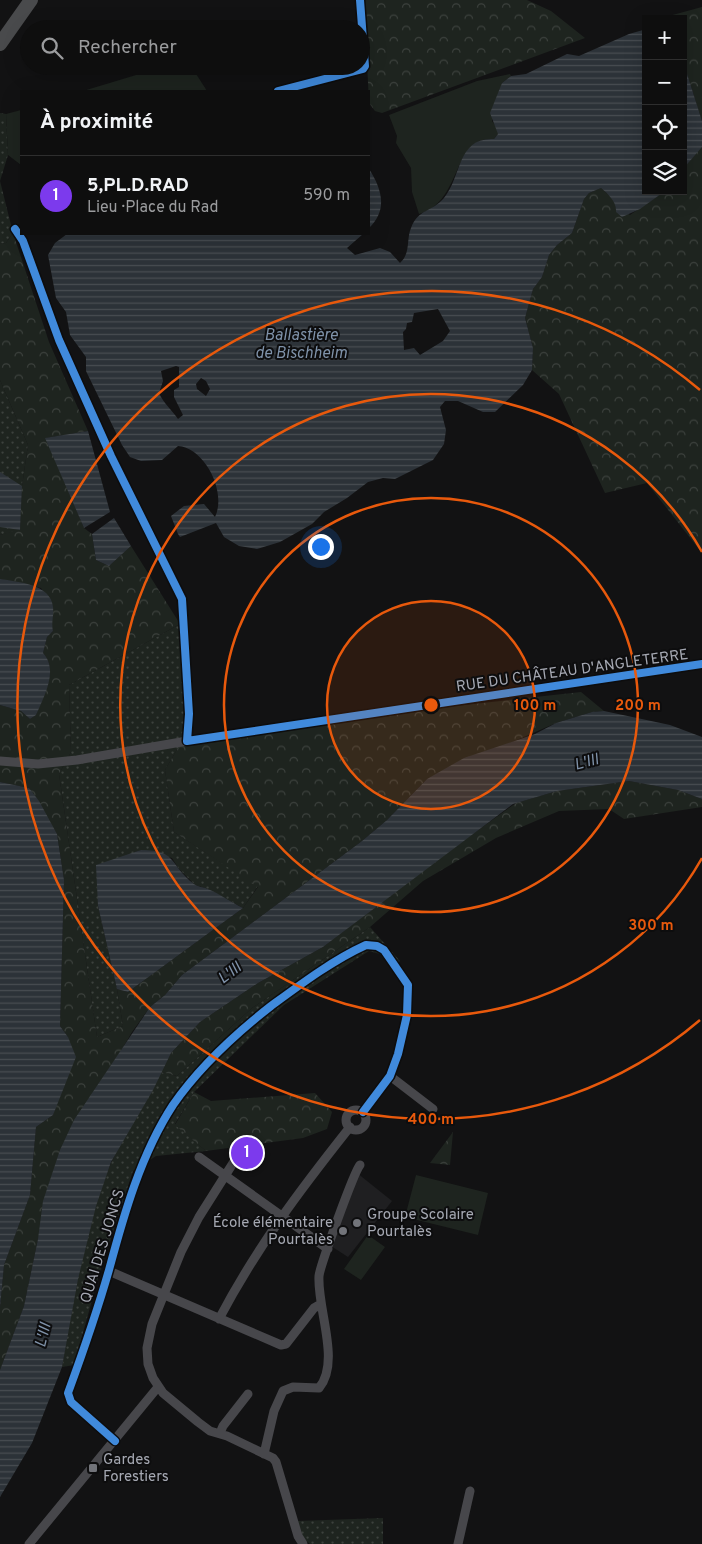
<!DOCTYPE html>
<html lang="fr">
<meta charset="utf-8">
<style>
:root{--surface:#0e0e0e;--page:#171717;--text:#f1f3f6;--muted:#9b9c9e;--line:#2e2e2e;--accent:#7c3aed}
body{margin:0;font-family:Overpass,sans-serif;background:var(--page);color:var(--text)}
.controls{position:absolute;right:15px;top:15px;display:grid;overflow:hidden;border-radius:0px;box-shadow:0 5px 20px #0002}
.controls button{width:45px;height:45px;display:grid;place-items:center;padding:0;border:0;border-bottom:1px solid var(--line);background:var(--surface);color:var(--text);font:25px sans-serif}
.you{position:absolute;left:320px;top:546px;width:18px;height:18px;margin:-12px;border:4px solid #fff;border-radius:50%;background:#1a73e8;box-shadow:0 0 0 8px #1a73e833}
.badge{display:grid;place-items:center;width:32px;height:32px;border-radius:50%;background:var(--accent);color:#fff;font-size:16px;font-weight:700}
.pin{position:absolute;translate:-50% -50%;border:2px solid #fff;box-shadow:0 1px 5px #0006}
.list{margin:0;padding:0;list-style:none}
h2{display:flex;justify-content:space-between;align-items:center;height:65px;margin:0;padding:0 20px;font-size:21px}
h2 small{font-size:16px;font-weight:400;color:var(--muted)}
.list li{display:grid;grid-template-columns:32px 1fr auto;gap:15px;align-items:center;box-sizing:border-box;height:80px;padding:0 20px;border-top:1px solid var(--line)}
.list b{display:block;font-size:19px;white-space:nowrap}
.list p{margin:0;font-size:16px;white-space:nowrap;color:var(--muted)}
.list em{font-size:16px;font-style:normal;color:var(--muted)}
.icon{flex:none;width:28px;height:28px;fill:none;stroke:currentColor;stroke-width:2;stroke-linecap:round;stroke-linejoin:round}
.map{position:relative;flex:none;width:702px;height:1544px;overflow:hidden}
.search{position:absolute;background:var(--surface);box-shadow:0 5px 20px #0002;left:20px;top:20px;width:350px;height:55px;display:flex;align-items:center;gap:12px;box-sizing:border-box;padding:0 18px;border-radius:28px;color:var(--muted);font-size:19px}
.panel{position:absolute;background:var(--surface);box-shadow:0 5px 20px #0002;left:20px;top:90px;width:350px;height:145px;border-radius:0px}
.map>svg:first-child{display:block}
.built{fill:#1f1f21}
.grass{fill:url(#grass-dots)}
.forest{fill:url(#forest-crowns)}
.park{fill:#1e241f}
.water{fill:url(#water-rules);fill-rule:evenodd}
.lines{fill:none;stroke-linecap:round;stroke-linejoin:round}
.minor{stroke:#47474b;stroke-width:9}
.primary{stroke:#494a4c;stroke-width:14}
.cycleway-casing{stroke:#0d0d0e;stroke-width:11}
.cycleway{stroke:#408adc;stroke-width:8}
.ring{fill:none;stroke:#e8590c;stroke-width:2.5}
.poi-dot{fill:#72747a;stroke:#0d0d0e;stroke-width:2}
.labels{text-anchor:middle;stroke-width:4;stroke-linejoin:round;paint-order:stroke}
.street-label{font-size:15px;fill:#a5a8b2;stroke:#0d0d0e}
.poi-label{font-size:15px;fill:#a5a8b2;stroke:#0d0d0e;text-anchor:start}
.water-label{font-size:16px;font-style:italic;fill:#7f92a9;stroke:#0d0d0e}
.centre{fill:#e8590c;stroke:#0d0d0e;stroke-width:2.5}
.ring-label{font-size:15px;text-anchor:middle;font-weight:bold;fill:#e8590c;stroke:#0d0d0e;stroke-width:4;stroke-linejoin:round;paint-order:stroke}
</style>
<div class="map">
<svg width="702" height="1544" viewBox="0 0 702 1544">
<defs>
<pattern id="grass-dots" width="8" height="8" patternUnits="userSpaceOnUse" patternTransform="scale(1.25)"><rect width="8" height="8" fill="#1e241f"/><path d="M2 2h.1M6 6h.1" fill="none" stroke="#3c413d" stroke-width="1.8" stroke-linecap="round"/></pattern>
<pattern id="forest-crowns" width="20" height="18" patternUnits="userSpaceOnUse" patternTransform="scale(1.25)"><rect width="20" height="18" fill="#1e241f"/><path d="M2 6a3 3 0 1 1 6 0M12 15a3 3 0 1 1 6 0" fill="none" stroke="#3c413d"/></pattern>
<pattern id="water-rules" width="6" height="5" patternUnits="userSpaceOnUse" patternTransform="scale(1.25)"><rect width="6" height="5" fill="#2c3238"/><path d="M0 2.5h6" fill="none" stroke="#484d52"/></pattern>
</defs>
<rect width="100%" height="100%" fill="#121213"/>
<path class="built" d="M357,1173L392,1201L348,1257L331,1246Z"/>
<path class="grass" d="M0,113L6,114L8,155L0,181L13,233L6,243L0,244Z
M0,380L28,445L22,486L20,530L0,535Z
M180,624L185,736L165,770L174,832L258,886L243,908L208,889L195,885L179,869L172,858L141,850L131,854L98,906L117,989L123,1026L97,1037L59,774L71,752L69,685Z
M370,927L400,961L392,969L380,954L369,951L284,1005L194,1092L175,1124L206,1151L156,1156L133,1171L99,1275L74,1365L62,1367C74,1299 83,1227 111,1163C125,1132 147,1104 161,1072L177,1076L252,1008Z
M383,1518V1544H310L301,1536L297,1521Z"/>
<path class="forest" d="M364,0H527L551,11L585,38L382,113L375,111L369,103Z
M702,7V121L683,61V19H669V16Z
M702,146V553L647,483L605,493L559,394L532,370L533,348L525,318L533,289L542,277L549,255L557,245L572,233L584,199L589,193L601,188C612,197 618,207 630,215L665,191H683V169Z
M13,233L49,342L88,431L46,438L84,528L92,534L96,560L109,566L131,546L180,624L69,685L71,752L59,774L97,1037L123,1026L117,989L128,992L243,908L258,887L174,832L165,770L185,736L581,692L604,711L592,712L556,723L427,779L387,820L362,841L182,975L165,995L150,1007L132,1032L119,1054L38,1239L24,1306L0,1370V1308L4,1265L30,1195L36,1127L53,1115L68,1037L60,1026L64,880L57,834L29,788L0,782V705L21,711L30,719L36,715C43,696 59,670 43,653L47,637L53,631L51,623L53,607L41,588L0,579V535L20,529L22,486L28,445L0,380V244L6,243Z
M629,781L678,790L702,799V807L624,819L609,809L559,811L496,838L423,881L370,927L252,1008L177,1076L161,1072L171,1053L200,1022L258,983L323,947L445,854L516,803L557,791Z
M194,1092L211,1101L315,1093L332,1112L327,1129L303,1138L206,1151L175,1125Z
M453,1132L450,1165L430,1163Z"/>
<path class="park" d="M166,66H191L207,91H83Z
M510,74L511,76L502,83L492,121L498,129V134L494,139C451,136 463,202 419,214L412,192L411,168L396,143L397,136L389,115L477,81Z
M21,110V165L8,155L6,114Z
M416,1175L488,1193L478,1235L405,1217Z
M368,1235L385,1247L361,1280L344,1269Z"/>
<path class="water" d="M643,30H646V191H665L640,209L622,217L616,212C617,202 608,194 601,188L589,193L584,199L572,233L557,245L549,255L542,277L533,289L525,318L533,348L532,370L523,385L495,412H483L458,401H445L440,407L446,430L444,444L433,460L395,479L383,478L368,482L347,498L324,512L312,524L280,542L257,549L239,546L224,537L216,523L180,537L178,534L171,516L184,506L204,504L215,517C227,492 205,448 178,446L162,460L141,461L130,457L122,445L86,371V357L70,335L66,312L56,298L48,255L55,243L67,234H363L347,248L355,255L380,248L390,252L400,263C411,253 406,240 411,228C419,208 431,213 444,198C462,176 457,137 494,139L498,134L490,113L502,83L511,76L526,74L567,54L579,56L629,34ZM438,309L450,331L443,341L420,355L414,348L404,350L403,332L406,329L407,323L412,322L414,313ZM176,366L179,367V387L174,390V397L183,415L178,419C172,410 164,404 159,393L163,381L161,371ZM201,378L206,381L210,389L206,396L197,389L196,384Z
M683,61L702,121V147L683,169Z
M369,169C382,189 388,210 369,228Z
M88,431L110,512L84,528L45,438Z
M0,472L22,486L20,530L0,527Z
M114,518L131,546L109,566L96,560L92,534Z
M0,579C18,582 51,584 53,607C54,616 51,622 53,631L47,637L43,653C59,670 44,696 36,715L30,719L21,711L0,705Z
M604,711L670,725L702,737V799L678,790L629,781L557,791L513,804L323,947L258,983L200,1022L171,1053L153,1090L111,1162L96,1206L78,1279L62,1367L32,1443L0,1497V1370L24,1306L38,1239L43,1201L60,1150L74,1120L150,1007L165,995L182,975L362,841L387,820L427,779L464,758L535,734L556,723L592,712Z
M0,782L29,788L39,801L57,834L64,880L60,1026L68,1037L76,1057L53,1115L36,1127L30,1195L4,1265L0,1308Z
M141,850C178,850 169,865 194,884C198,887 203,887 208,889C220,894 231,902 243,908L128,992L117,989L98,906L96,865Z"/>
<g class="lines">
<path class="minor" d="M0,761L38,764L77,760L187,741L702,664
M390,1076L433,1109
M346 1120a10 10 0 1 1 20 0a10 10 0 1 1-20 0Z
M199,1157L328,1249
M235,1160L199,1217L181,1252L152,1324L147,1348L148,1364L153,1378L163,1393L198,1422L210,1431L227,1436L273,1458L276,1462L298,1536L303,1544
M109,1271L281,1345L286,1344L314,1308L321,1304
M219,1319C257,1247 300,1190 350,1127
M220,1433L223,1426L248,1394
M115,1441L71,1402L68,1393C83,1352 97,1312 109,1270C124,1214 141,1154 173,1105C200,1066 234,1035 271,1006C301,984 333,960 366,945L377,946L384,950L408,985L407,1015L398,1054L390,1076L363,1112
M264,1454L274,1411L283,1391L293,1387L319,1388C341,1362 317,1309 319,1276C320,1266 354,1172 360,1165
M29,1544L158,1387
M458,1544L470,1491"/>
<path class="primary" d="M0,44L31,0"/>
<defs>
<path id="cycleway" d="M278,91L363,69L365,66L360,0
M15,229L23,241L59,340L111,456L182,599L189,714L187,741L702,664
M115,1441L71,1402L68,1393C83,1352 97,1312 109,1270C124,1214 141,1154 173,1105C200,1066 234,1035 271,1006C301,984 333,960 366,945L377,946L384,950L408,985L407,1015L398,1054L390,1076L363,1112"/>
</defs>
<use href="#cycleway" class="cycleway-casing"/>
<use href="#cycleway" class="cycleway"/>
</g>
<circle cx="431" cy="705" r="104" fill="#e8590c" fill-opacity=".12"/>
<g class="ring">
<circle cx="431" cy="705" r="104"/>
<circle cx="431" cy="705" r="207"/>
<path d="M702 858A311 311 0 1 1 702 552"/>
<path d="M700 1020A414 414 0 1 1 700 390"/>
</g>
<g class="poi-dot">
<circle cx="357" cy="1223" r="5"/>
<circle cx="343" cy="1231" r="5"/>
<rect x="88" y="1463" width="10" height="10" rx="2.5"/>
</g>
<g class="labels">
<g class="street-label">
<text transform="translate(572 670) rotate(-8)" y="5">RUE DU CHÂTEAU D'ANGLETERRE</text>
<text transform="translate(102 1246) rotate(-73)" y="5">QUAI DES JONCS</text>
</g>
<g class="poi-label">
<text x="367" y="1219">Groupe Scolaire<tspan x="367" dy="17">Pourtalès</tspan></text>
<text x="333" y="1227" text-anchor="end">École élémentaire<tspan x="333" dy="17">Pourtalès</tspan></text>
<text x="103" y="1464">Gardes<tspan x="103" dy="17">Forestiers</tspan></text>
</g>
<g class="water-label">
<text x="301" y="340">Ballastière<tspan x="301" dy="18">de Bischheim</tspan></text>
<text transform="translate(586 761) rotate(-15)" y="6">L'Ill</text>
<text transform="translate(229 972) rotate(-37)" y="6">L'Ill</text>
<text transform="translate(42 1335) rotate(-76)" y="6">L'Ill</text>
</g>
</g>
<circle cx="431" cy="705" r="8" class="centre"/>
<g class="ring-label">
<text x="535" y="710">100 m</text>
<text x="638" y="710">200 m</text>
<text x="651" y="930">300 m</text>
<text x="431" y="1124">400 m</text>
</g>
</svg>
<div class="controls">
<button>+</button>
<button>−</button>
<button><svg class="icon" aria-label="locate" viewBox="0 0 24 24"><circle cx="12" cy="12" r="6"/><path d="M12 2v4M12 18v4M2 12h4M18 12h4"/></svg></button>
<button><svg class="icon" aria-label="layers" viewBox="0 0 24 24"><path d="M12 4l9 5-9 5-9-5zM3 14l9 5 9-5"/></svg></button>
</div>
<div class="you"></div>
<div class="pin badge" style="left:247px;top:1153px">1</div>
<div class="search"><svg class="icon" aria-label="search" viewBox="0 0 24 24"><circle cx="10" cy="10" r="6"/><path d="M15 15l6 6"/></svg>Rechercher</div>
<section class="panel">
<h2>À proximité<small></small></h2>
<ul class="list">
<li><span class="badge">1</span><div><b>5,PL.D.RAD</b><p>Lieu · Place du Rad</p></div><em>590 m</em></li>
</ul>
</section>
</div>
